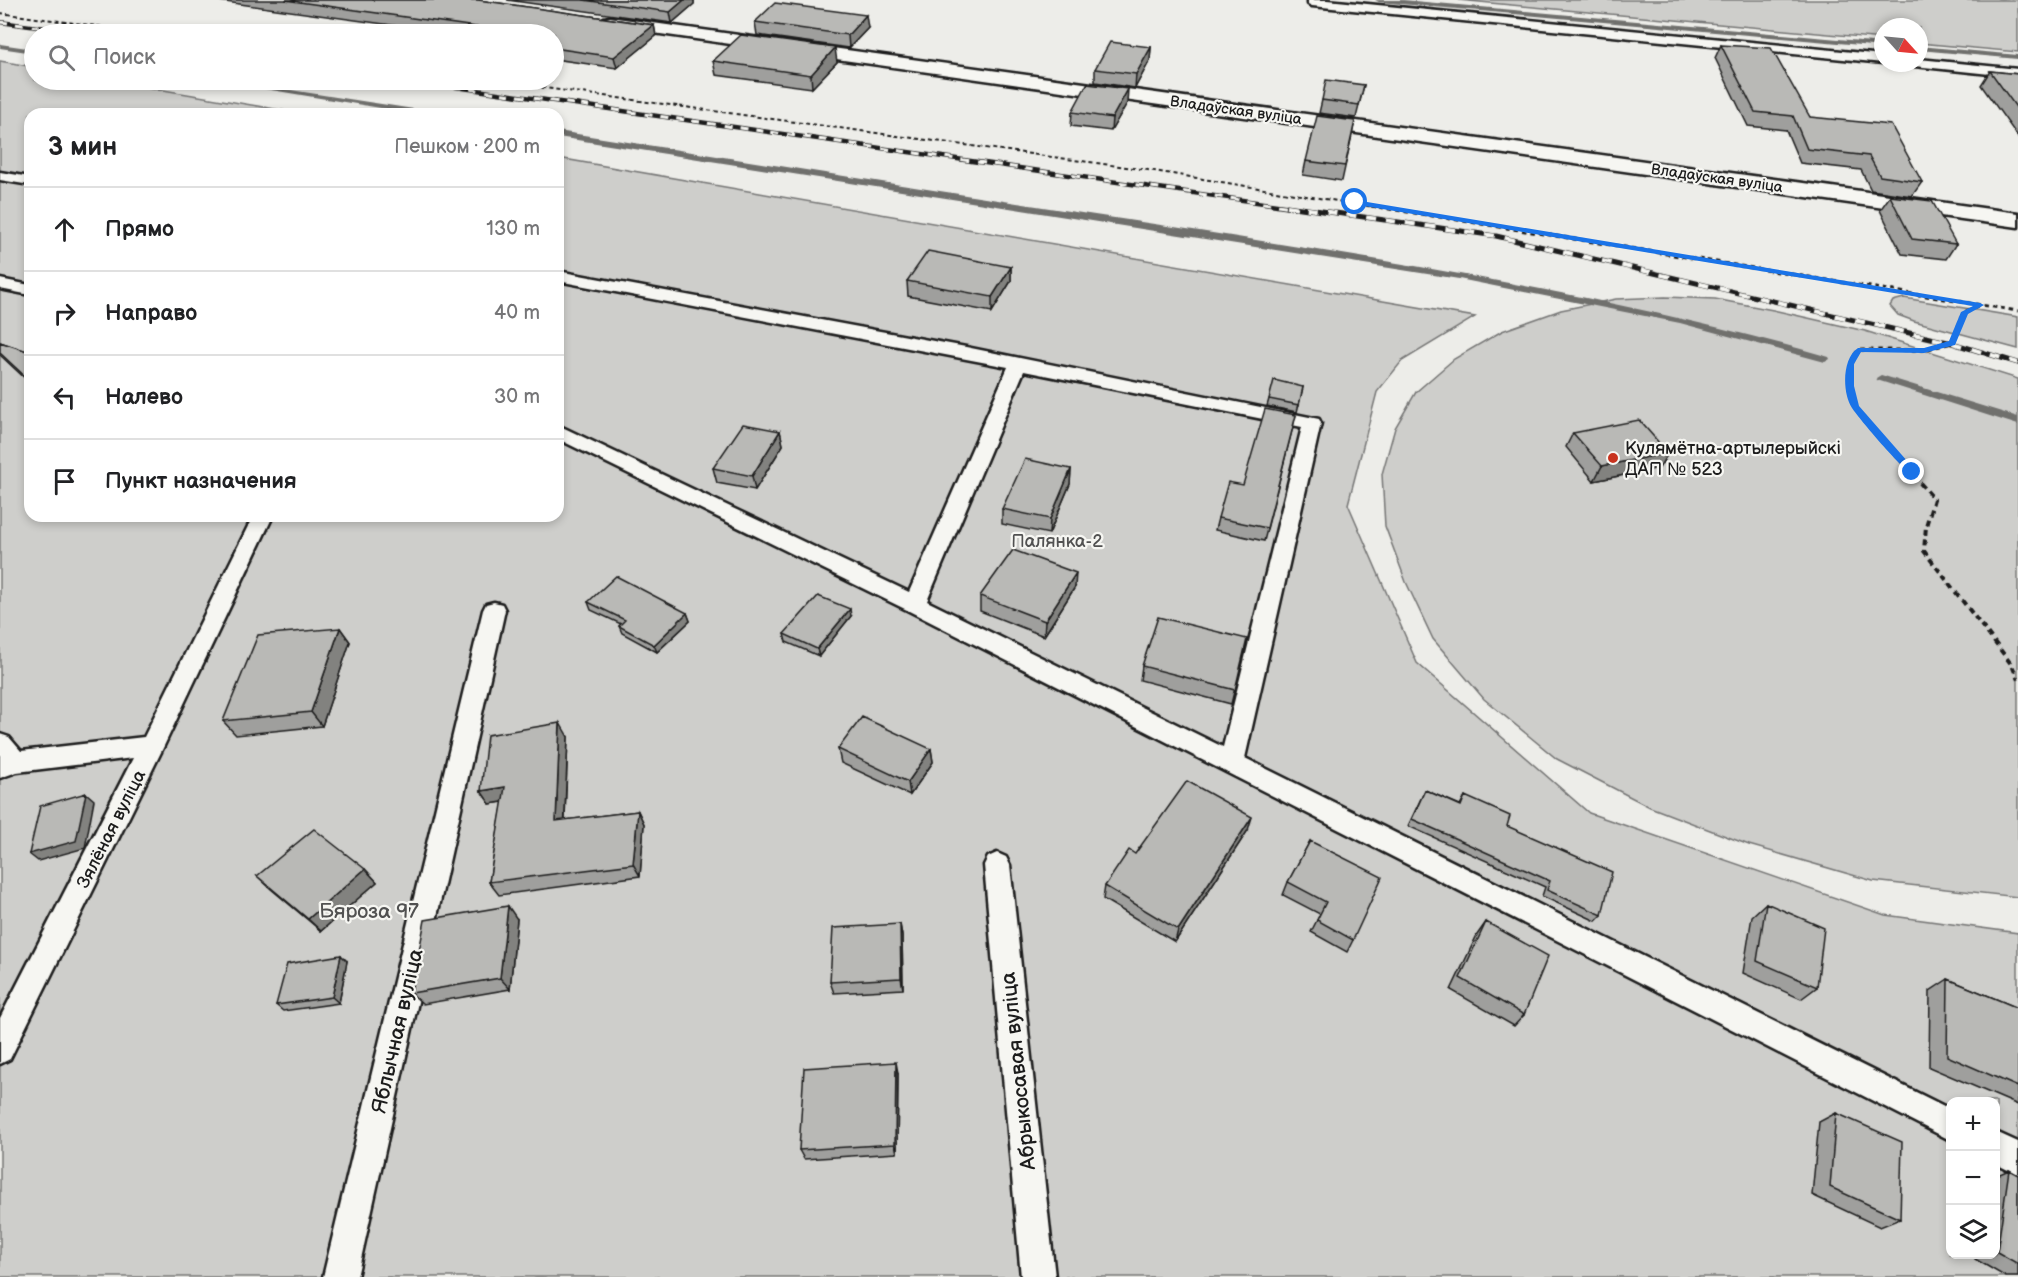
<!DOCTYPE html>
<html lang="ru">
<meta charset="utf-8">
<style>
:root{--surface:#fff;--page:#f6f6f6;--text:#202124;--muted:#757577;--line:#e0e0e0}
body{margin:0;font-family:"Balsamiq Sans",sans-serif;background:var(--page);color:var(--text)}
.controls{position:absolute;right:18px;bottom:18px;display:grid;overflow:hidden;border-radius:12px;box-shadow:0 3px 9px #0003}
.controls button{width:54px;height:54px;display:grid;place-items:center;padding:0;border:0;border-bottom:2px solid var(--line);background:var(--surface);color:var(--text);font:30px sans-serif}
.compass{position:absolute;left:1874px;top:18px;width:54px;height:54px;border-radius:50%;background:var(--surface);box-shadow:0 3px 9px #0003;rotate:117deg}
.stop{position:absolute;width:18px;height:18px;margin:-14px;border:4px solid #1a73e8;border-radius:50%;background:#fff}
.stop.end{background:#1a73e8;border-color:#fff;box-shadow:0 2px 6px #0008}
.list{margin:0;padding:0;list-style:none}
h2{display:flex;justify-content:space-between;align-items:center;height:78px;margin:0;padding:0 24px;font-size:26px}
h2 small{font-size:20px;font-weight:400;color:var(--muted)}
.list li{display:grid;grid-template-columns:39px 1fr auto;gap:18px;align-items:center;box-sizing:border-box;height:84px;padding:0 24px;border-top:2px solid var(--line)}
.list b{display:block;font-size:22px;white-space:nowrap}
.list em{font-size:20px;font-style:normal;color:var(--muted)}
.icon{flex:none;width:33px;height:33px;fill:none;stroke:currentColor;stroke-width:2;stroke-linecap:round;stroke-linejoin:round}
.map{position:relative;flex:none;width:2018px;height:1277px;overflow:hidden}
.search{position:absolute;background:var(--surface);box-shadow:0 3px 9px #0003;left:24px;top:24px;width:540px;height:66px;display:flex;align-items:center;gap:15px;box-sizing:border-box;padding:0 21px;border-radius:33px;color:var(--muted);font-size:22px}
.panel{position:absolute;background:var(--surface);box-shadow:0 3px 9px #0003;left:24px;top:108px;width:540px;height:414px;border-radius:18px}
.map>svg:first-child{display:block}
.green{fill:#cececb;stroke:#757574;stroke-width:1.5;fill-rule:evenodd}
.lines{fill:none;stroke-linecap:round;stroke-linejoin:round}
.stream{fill:#6f6f6d;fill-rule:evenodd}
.service-casing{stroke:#1c1c1c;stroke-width:5}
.minor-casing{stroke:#1c1c1c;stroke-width:5}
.path-far2{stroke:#1c1c1c;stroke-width:2;stroke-dasharray:4 3;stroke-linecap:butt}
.path-far1{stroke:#1c1c1c;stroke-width:3;stroke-dasharray:4.5 4;stroke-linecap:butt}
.path{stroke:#1c1c1c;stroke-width:4;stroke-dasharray:6 4.5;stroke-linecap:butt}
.service{fill:#f6f6f2;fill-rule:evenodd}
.minor{fill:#f6f6f2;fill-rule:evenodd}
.rail-far1-casing{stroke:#1c1c1c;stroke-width:4.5}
.rail-casing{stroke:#1c1c1c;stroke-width:5}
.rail-far1{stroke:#f6f6f2;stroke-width:3;stroke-dasharray:8;stroke-linecap:butt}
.rail{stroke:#f6f6f2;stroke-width:4;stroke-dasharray:10;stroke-linecap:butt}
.wall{fill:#9f9f9d;stroke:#1c1c1c;stroke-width:1.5}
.shaded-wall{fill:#82827f;stroke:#1c1c1c;stroke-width:1.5}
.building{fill:#b9b9b6;stroke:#1c1c1c;stroke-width:1.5}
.route{fill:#1a73e8}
.poi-dot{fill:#c8321e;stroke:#f6f6f2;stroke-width:2}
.labels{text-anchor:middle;stroke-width:4.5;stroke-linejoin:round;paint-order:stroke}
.far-street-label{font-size:15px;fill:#1c1c1c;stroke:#f6f6f2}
.poi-label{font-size:18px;fill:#1c1c1c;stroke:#f6f6f2;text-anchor:start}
.park-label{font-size:18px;fill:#515151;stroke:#f6f6f2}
.street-label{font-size:18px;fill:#1c1c1c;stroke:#f6f6f2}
.near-park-label{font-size:21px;fill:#515151;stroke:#f6f6f2}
.near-street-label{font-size:21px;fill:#1c1c1c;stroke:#f6f6f2}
</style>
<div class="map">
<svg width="2018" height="1277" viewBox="0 0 2018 1277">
<rect width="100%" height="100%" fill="#edede9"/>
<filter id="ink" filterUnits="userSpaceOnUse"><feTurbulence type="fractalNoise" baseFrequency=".0167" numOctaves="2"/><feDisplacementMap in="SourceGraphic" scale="12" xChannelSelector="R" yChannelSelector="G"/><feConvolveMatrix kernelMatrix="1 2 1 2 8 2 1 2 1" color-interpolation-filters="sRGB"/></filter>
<g filter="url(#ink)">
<path class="green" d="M1458,0H2018V52L1919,43V27H1883V39Z
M0,61L34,67V80H105L304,114H30V516H558V158L1475,317L1402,361L1377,392L1348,504L1417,663L1589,813L1885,915L2018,933V1277H0ZM1950,1102H1996V1254H1950Z
M1665,297L1715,299L1773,310L1865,331L2018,379V897L1873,881L1749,845L1650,807L1557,759L1484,699L1433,639L1406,582L1385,526L1382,474L1395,428L1416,392L1454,359L1502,331L1561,310L1616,299Z
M1904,298L2018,317V349L1914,321L1898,315L1890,306L1893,301Z"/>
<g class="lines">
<path class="stream" d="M1375,0H1403L1883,43V47L1379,2Z
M0,44L34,49V53L0,48Z
M1919,46L2018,55V59L1919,50Z
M210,80H226L433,112L437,114H417Z
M558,131C763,163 968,196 1174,227C1394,262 1614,295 1829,357L1830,359L1825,362L1680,323L1459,279L558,137Z
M1881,375L2018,417V425L1877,380L1876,378Z"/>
<defs>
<path id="service" d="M1308,0H1327L1883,55V63L1312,6L1308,4Z
M1919,59L2018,69V77L1914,66L1913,63H1919Z
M0,172L30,177V185L0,180Z
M558,271L966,347L1319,419L1321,423L1245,758L1950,1109V1140L907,610L558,439V425L909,592L1008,367L558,281ZM1024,371L1302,427L1223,747L927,601Z
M0,279L30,285V295L0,289Z
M253,516H273L164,746L10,1059L0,1064V1018L133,758L17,772L0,778V734L9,737L21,751L144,737Z
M494,602L502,604L505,610L357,1277H323L483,610L486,604Z
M997,853L1006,857L1010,865L1055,1277H1021L984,865L988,857Z
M1996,1132L2018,1142V1175L1996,1164Z"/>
<path id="minor" d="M610,17L2018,213V227L604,26L601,22L604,18Z"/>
</defs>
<use href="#service" class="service-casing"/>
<use href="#minor" class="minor-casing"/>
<path class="path-far2" d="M0,13L156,34
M486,80L1148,170L1380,208"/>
<path class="path-far1" d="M1371,206L2018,311
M1915,476C1902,461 1860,419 1854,404C1847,385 1848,367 1858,350H1924L1952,343L1964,312L1980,305"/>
<path class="path" d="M1913,475L1934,499L1926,526L1924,551L2012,665L2018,680"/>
<use href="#service" class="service"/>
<use href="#minor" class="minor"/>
<defs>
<path id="rail-far1" d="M0,22L90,34
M407,80L1298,208"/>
<path id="rail" d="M1287,206L1496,236L1952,343L2018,363"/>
</defs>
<use href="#rail-far1" class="rail-far1-casing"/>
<use href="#rail" class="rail-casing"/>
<use href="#rail-far1" class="rail-far1"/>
<use href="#rail" class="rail"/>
</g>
<path class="wall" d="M211,0H478L654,25L656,36L617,68L554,59V34H456Z
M507,0H694V4L672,23Z
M755,22L868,28L849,48L757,35Z
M1721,45L1810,117L1922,182L1912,196L1871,190L1861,170L1800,163L1786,130L1748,126L1715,58Z
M1151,47L1150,60L1135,88L1095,82V69Z
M713,61L837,62L812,88L716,75Z
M1990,71L2018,74V137L1981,85Z
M1364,85L1356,118L1319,113L1322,100Z
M1127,103L1111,131L1071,126L1072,112Z
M1355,121L1342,181L1303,175L1306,161Z
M1890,196L1956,244L1946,259L1902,254L1880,210Z
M1011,267V281L992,312L908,296L907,281Z
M0,342L30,352V383L0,355Z
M1303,387L1297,412L1267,406L1269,399Z
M1296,415L1264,541L1215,530L1218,518Z
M780,431L783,445L755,490L717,483L713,468Z
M1573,433L1668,453L1659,468L1594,481L1566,447Z
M1071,469L1070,484L1049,534L1002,524V509Z
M1075,587L1044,636L980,611V596Z
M588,602L687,613L690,621L657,652L622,633L619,626L621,624L591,610Z
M851,616L819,656L786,642L784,634Z
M340,628L350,642L322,726L236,735L223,721Z
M1247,639L1231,704L1140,680L1142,666Z
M568,737L565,820L638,811L644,824L640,876L499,895L489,882L503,802L490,804L481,791Z
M838,749H931L933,762L910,795L841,763Z
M1425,790L1460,805L1465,796L1507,826L1602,915L1596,921L1542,896L1545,887L1408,826Z
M1248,830L1175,942L1103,899L1105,886L1135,854Z
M1310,841L1353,940L1347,952L1311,932L1320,914L1283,895L1288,882Z
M365,869L377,882L321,931L271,889L257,876Z
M1766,903L1817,987L1801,999L1743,973L1752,916Z
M517,919L510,989L423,1004L411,993Z
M1486,922L1524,1015L1514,1026L1451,990L1477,935Z
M900,924L902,936L903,989L834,993L830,982Z
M347,961L339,1003L283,1011L276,1005Z
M1948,979L2018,1008V1105L1929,1067L1930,991Z
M898,1073L897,1153L804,1159L799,1150Z
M1836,1113L1900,1219L1880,1227L1812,1195L1819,1122Z
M2009,1170L2018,1175V1277H2006L1975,1259L1976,1254H1995V1176Z"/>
<path class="shaded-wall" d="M684,0H694V4L672,23L670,12Z
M866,15L868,28L849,48L848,35Z
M654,25L656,36L617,68L614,57Z
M1151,47L1150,60L1135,88L1136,74Z
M835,48L837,62L812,88L811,75Z
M1128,89L1127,103L1111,131L1112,118Z
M1011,267V281L992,312V297Z
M780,431L783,445L755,490L752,476Z
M1668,453L1659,468L1594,481L1602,466Z
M1071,469L1070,484L1049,534L1050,519Z
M1076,573L1075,587L1044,636L1045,621Z
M850,609L851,616L819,656L817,649Z
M687,613L690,621L657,652L654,645Z
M340,628L350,642L322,726L311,712Z
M560,723L568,737L564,834L556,821Z
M931,749L933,762L910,795L908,782Z
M505,787L514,800L490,804L481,791Z
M86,793L94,800L85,848L38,861L29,854Z
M638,811L644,824L640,876L633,864Z
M1252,817L1248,830L1175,942L1178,930Z
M365,869L377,882L321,931L308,919Z
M508,906L517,919L510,989L500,978Z
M900,924L902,936L903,989L901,978Z
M341,955L347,961L339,1003L332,997Z
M896,1062L898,1073L897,1153L895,1144Z"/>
<path class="building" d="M285,0H478L654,25L614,57L554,48V34H499L504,31Z
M583,0H684L670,12Z
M775,3L866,15L848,35L755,22Z
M741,35L835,48L811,75L713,61Z
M1110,42L1151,47L1136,74L1095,69Z
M1721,45L1771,48L1810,117L1891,125L1922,182L1880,176L1869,156L1807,149L1793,116L1755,112Z
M1990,71L2018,74V110Z
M1326,80L1364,85L1359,105L1322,100Z
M1087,84L1128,89L1112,118L1072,112Z
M1317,116L1355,121L1345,166L1306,161Z
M1890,196L1932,201L1956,244L1912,239Z
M928,251L1011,267L992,297L907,281Z
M0,342L30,352V381L0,353Z
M1274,380L1303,387L1299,405L1269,399Z
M1265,409L1296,415L1267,528L1218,518L1228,482L1243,485Z
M1639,420L1668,453L1602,466L1573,433Z
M743,424L780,431L752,476L713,468Z
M1025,459L1071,469L1050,519L1002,509Z
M1013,550L1076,573L1045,621L980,596Z
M616,576L687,613L654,645L619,626L625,620L588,602Z
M818,596L850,609L817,649L784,634Z
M1158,617L1247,639L1235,690L1142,666Z
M340,628L311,712L223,721L258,635Z
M862,717L931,749L908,782L838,749Z
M560,723L556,821L638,811L633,864L489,882L505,787L481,791L487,735Z
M1187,781L1252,817L1178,930L1105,886L1129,850L1135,854Z
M1425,790L1461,806L1465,796L1510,816L1507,826L1612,872L1602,915L1547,890L1550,881L1412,819Z
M86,793L76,841L29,854L40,806Z
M314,829L365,869L308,919L257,876Z
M1310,841L1382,877L1353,940L1317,920L1326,902L1288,882Z
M1766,903L1824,928L1817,987L1757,961Z
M508,906L500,978L411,993L425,920Z
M1486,922L1548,956L1524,1015L1460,978Z
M900,924L901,978L830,982L833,928Z
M341,955L332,997L276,1005L287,964Z
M1948,979L2018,1008V1087L1947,1056Z
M896,1062L895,1144L799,1150L804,1068Z
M1836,1113L1902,1142L1900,1219L1830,1187Z
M2009,1170L2018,1175V1264L1997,1252Z"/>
</g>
<path class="route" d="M1355,200L1980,303L1984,305L1968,314L1955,345L1924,353L1861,352L1854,364V386L1859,406L1915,470V474H1912C1902,469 1860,420 1852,408C1842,393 1842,358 1858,348H1924L1949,341L1961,312L1973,306L1352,204Z"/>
<circle class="poi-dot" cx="1613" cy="458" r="6"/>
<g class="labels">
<g class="far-street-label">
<text transform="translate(1236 110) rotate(8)" y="5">Владаўская вуліца</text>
<text transform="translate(1717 178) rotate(8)" y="5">Владаўская вуліца</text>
</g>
<g class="poi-label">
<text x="1625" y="454">Кулямётна-артылерыйскі<tspan x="1625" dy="21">ДАП № 523</tspan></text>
</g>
<g class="park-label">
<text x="1057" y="547">Палянка-2</text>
</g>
<g class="street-label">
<text transform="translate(111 829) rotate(-63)" y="6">Зялёная вуліца</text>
</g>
<g class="near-park-label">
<text x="369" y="918">Бяроза 97</text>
</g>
<g class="near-street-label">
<text transform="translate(397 1031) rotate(-77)" y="7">Яблычная вуліца</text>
<text transform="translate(1018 1071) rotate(-96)" y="7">Абрыкосавая вуліца</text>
</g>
</g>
</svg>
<div class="controls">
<button>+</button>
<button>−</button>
<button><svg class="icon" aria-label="layers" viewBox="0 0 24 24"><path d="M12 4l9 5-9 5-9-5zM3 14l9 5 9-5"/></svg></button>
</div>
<svg class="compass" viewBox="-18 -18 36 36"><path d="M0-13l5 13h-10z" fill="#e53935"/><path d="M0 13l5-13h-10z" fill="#757577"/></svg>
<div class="stop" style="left:1355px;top:202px"></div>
<div class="stop end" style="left:1912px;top:472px"></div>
<div class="search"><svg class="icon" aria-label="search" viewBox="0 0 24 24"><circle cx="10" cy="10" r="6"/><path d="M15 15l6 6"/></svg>Поиск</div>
<section class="panel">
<h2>3 мин<small>Пешком · 200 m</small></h2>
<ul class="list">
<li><svg class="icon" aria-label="ahead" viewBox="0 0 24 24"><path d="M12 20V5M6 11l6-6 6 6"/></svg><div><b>Прямо</b></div><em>130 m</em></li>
<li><svg class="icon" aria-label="right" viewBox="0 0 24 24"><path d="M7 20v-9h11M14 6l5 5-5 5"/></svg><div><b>Направо</b></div><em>40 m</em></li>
<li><svg class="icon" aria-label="left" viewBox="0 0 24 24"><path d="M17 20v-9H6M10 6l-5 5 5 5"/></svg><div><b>Налево</b></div><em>30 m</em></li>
<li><svg class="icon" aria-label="arrive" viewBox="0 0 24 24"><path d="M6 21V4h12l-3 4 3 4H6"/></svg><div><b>Пункт назначения</b></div></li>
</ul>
</section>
</div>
